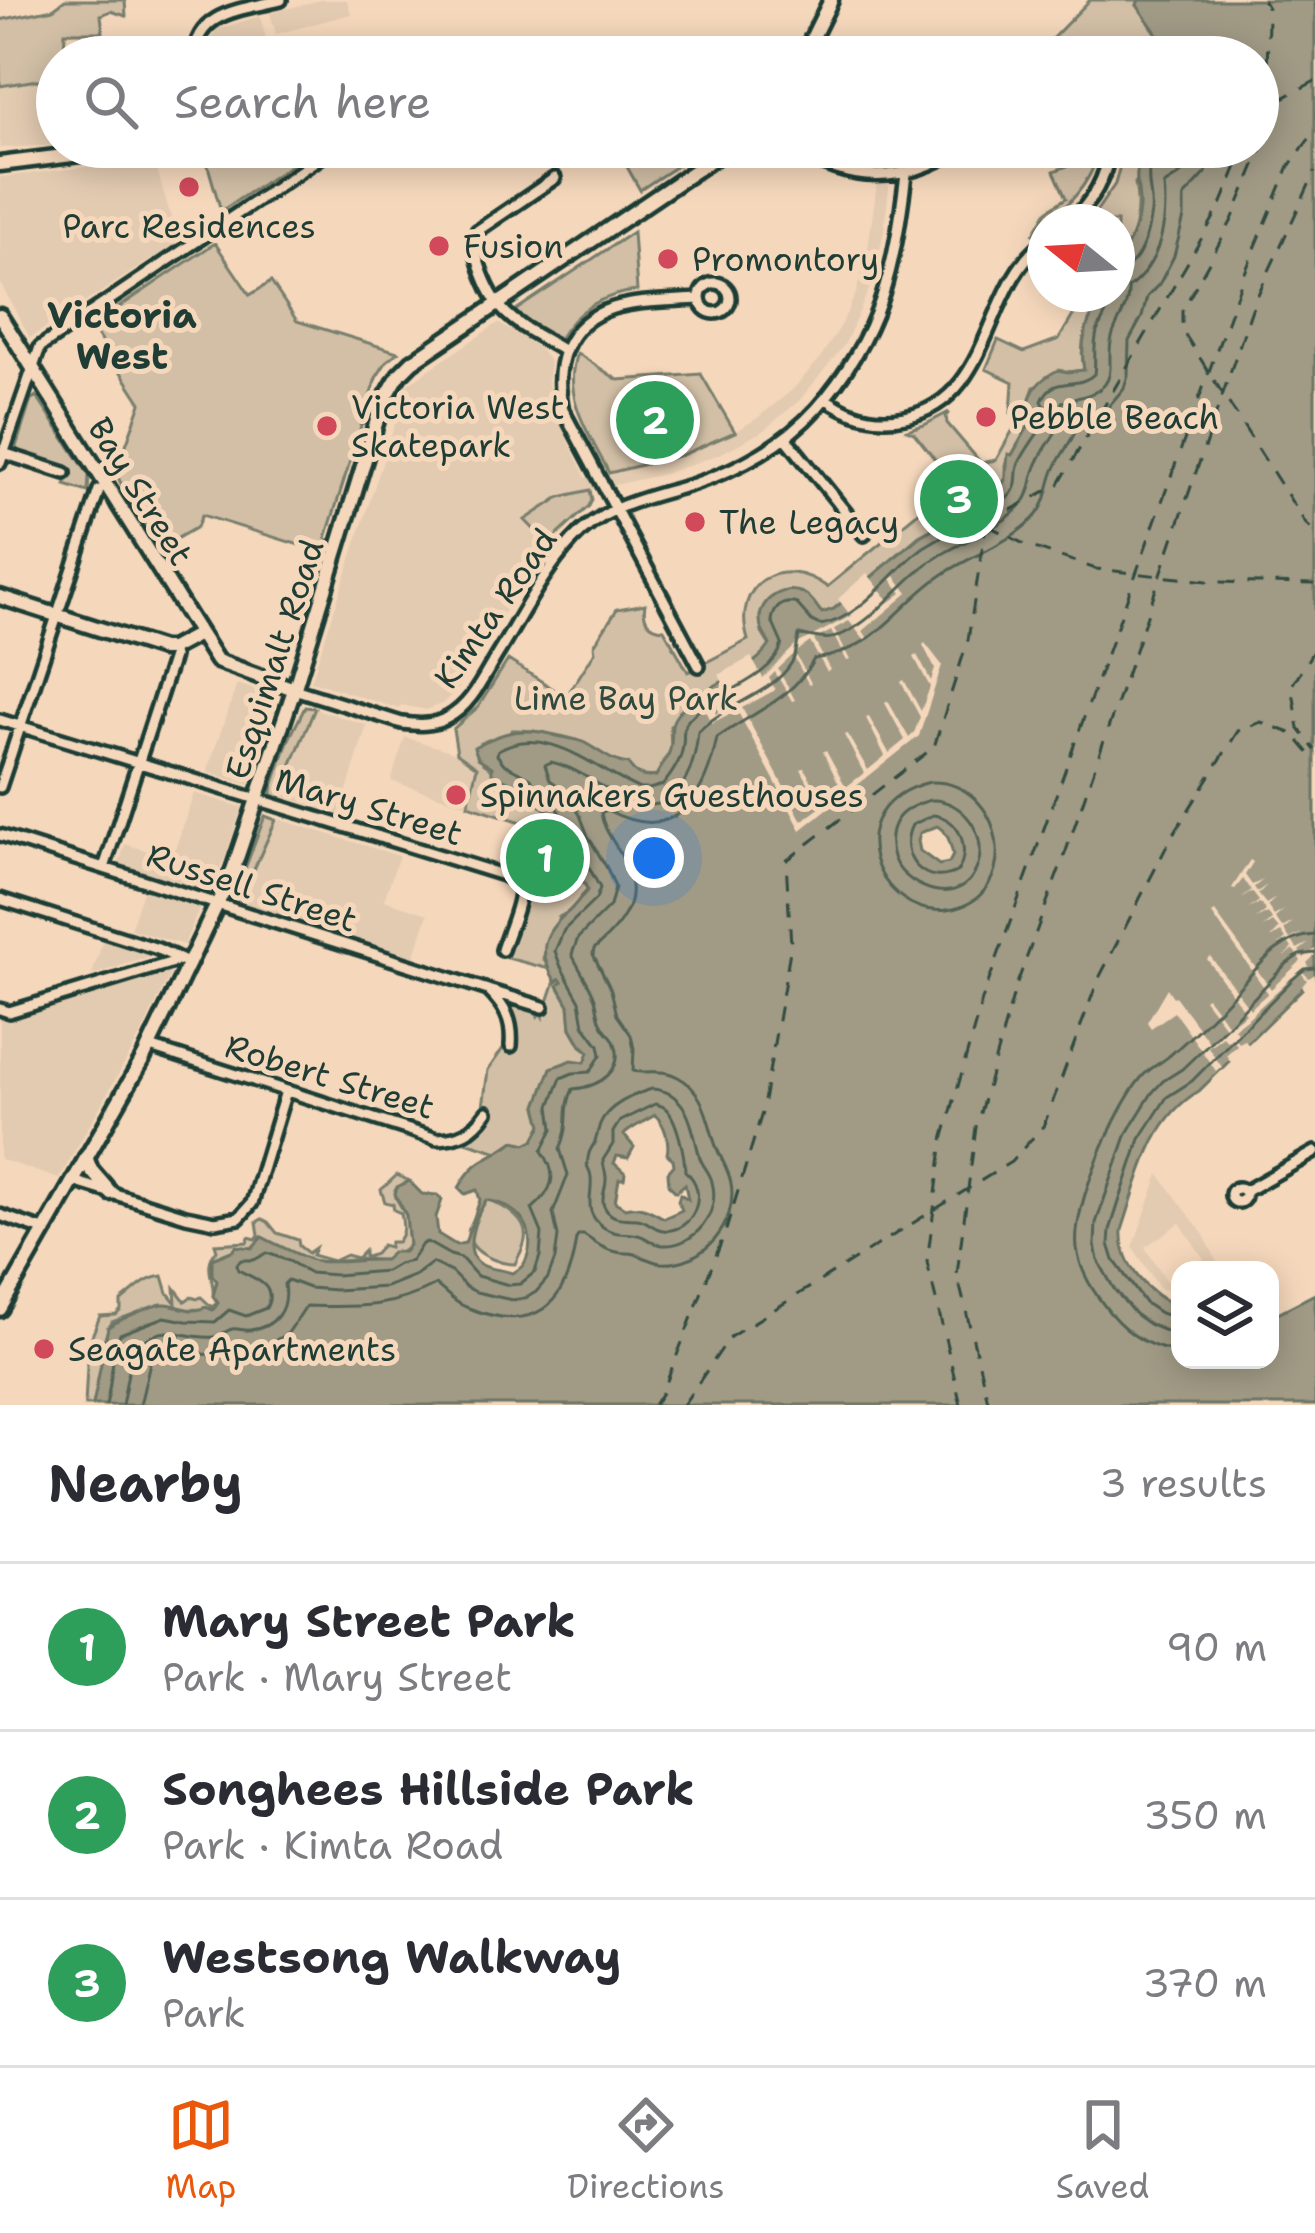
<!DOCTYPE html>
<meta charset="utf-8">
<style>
:root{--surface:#fff;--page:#f2f2f3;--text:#2b2b33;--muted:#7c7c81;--line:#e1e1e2;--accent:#ea580c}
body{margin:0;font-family:"Shantell Sans",sans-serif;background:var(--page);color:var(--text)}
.controls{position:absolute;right:36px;bottom:36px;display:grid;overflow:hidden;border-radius:24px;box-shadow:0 6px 30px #0003}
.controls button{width:108px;height:108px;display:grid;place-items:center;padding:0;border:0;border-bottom:3px solid var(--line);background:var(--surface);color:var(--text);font:60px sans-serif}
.compass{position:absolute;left:1027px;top:204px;width:108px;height:108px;border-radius:50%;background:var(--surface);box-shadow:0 6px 30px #0003;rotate:288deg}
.you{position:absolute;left:654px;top:858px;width:42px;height:42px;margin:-30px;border:9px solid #fff;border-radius:50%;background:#1a73e8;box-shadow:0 0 0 18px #1a73e833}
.badge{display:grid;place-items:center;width:78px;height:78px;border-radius:50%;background:var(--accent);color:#fff;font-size:39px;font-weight:700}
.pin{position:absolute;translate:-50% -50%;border:6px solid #fff;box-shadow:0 3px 12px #0006}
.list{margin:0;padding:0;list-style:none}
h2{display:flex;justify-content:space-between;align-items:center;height:156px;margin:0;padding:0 48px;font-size:51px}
h2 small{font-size:39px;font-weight:400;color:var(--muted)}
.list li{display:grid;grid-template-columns:78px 1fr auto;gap:36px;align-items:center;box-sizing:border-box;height:168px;padding:0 48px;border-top:3px solid var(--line)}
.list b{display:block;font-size:45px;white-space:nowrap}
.list p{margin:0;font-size:39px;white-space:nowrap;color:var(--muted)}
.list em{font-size:39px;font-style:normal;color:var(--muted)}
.icon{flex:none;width:66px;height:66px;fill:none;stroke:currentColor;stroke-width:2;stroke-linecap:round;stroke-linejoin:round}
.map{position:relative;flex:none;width:1315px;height:1405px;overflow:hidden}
.search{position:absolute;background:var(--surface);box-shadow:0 6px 30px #0003;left:36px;right:36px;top:36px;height:132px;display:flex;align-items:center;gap:30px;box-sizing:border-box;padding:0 42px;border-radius:66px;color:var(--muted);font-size:45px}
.sheet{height:660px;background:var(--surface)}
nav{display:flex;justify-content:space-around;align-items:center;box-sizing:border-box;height:168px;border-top:3px solid var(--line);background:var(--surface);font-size:33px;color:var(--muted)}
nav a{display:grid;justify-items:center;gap:6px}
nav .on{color:var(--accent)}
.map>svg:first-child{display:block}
.built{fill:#e3cbb1}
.green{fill:#d2bfa6;stroke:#787e6d;stroke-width:3}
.water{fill:#a19b86;stroke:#6d7565;stroke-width:3;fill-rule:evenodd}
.pier{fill:#f5d8bc}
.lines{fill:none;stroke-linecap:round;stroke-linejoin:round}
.shore{stroke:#536355;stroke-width:3}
.ferry{stroke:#324b40;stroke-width:3;stroke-dasharray:15 12;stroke-linecap:butt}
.street-casing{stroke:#1f3d34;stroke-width:18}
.secondary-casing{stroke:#1f3d34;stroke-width:21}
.street{stroke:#f5d8bc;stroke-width:9}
.secondary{stroke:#f5d8bc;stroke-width:12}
.poi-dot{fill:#d1495b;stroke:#f5d8bc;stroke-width:4.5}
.labels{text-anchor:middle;stroke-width:10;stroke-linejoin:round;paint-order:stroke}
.poi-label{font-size:33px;fill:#1f3d34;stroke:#f5d8bc;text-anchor:start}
.street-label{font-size:33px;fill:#1f3d34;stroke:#f5d8bc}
.park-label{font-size:33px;fill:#314a3f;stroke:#f5d8bc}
.neighbourhood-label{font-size:36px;font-weight:bold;fill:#1f3d34;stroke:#f5d8bc}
</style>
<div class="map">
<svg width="1315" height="1405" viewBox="0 0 1315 1405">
<rect width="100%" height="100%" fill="#f5d8bc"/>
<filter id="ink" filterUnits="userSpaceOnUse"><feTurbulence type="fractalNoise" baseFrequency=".00833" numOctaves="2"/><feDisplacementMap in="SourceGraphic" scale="24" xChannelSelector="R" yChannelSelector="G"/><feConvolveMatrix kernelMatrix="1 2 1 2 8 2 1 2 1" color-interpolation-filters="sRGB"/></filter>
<g filter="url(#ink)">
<path class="built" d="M320,0H347L351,14L276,34L270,13Z
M260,16L266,38L253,40L255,52L250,53V57H206L209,40L218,29Z
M57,77V145L0,148V86Z
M882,147H894L884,231L874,278L845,344L800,400L763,431L720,454L664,474L560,497L526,519L548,544L500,619V622L459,688L442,704L426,710L401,705L399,709L311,681L408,384L498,323L539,348L550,362L548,379L551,405L586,478L662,461L724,438L756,419L792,390L818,361L840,327L856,293L867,255Z
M154,159L178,242L30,338L0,283V177Z
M237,684L278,697L249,785L207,772Z
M302,705L367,725L340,814L273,793Z
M405,737L457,753L477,767L468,805L391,781Z
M194,793L242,807L225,858L208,894L118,866L125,844L172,858Z
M266,815L399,856L384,900L428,914L414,958L237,903Z
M144,888L201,905L184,945L130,929Z
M103,940V941L152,956L92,975Z
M172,970L142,1033L59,1179L0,1159V1019L9,1022Z
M1159,1174L1204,1235L1221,1270H1188L1204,1259L1180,1223L1145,1247L1168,1283L1180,1275V1293L1159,1288L1133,1247Z"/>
<path class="green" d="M65,0H125L126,16L111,11L101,15L103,32H65L64,57H57V77L0,86V20L53,9Z
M1090,0H1139L1137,5L1173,57H1094L1066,47L1042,49Z
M219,147H319L221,211L203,149Z
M616,147H676L678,165L640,190Z
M1125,147H1175L1159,157L1135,183C1141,215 1134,239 1117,267V222H1089L1115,184Z
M1098,154C1087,193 1060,211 1033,235L1047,211L1066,198L1054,171Z
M633,232L637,291C603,294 577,309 559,339L513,312Z
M215,243L250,295L271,282L297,321L398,352L387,361L376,378L326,538L330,540L325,553L202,515L197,527L160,548L132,507L116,473L141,403L91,326Z
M1086,294H1104C1088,318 1078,341 1084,370L1068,372L1034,387L1027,407L1036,413L1006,465V478L1001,487L973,507L919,536L834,609L822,614L811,602L760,616L762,633L770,646L767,652L670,726L671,749L656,776C630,781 603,750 579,741C557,734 536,729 512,730L483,763L514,784H519L525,788L528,797L547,810L563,848L588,890L570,911L559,917L543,958L549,969L507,958L521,885L515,872L531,825L468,805L477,767L457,753L453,729L478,707L508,660L566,697L595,652L594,645L617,609L645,604C642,619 649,628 664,629L688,672L748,640C731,583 782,553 827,587L950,486L936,466L938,463L914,433L907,430L924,425L949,412L946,416L947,423L981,463L996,460L1019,419L1011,413L1013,382L986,369L998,340L1024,352L1059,339Z
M577,353L618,380L701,374L735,432L682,455L609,473C590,435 561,397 577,353Z
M36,396L89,475L88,492L65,485L69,473L13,456L31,400Z
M590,490L592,500L589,506L548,544L525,520L560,497Z
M305,707L315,708L286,778L280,799L272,794V789L288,741Z
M265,816L276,820L238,905L233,900Z
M561,979L562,982L558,986L569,1005L571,1028L581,1046L590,1052L585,1062L551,1069L537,1106L542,1125L534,1140L526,1144L514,1141L498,1152L466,1142L485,1125L492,1111L483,1107L488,1070L504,1047L515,1049L517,1026L511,1005L537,1012L538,1016L541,1013L543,1017L555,981Z
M397,1175L409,1181L395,1190L396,1198L406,1215L409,1245C403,1252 394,1258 384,1260C378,1261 371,1259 364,1259C347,1260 332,1263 316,1261C308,1260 272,1242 262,1237L252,1248L234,1250L213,1259L217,1281L213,1296C215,1279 202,1265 217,1250L215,1244L247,1242L249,1237L256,1239L259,1235L257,1222L262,1219L268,1222L277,1233L298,1240L299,1246L308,1253L315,1248L312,1255L333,1261L346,1255L357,1258L364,1251V1256L367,1257L375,1254L382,1245L389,1247L390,1242H397C405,1232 403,1225 401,1213L394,1210L393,1204L385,1202L381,1190Z
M487,1199C505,1207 532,1221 524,1244C522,1251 518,1257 515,1264C500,1264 470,1254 468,1233C468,1223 483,1208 487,1199Z
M163,1276L168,1293L176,1303L175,1288L185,1301L191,1297L197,1299L201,1297L212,1307L217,1303L215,1298L218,1303L213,1310L187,1309L161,1304L112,1322L104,1340L101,1377L93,1405H85L88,1346L100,1316L116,1315L121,1310V1301C136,1290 144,1278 163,1276Z"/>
<path class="water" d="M1139,0H1315V976L1199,1091C1150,1119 1139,1180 1122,1230C1120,1265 1149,1296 1180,1307V1360H1270V1317L1315,1294V1405H93L108,1327C120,1320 151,1305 164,1304C174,1303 184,1311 194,1310C214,1308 194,1303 213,1310L218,1303L213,1296L217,1281L212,1275V1259L234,1250L236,1246L252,1248L262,1237C271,1242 308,1260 316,1261C338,1264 361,1259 384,1260L393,1252H404L409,1245L406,1215L395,1194L397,1187L409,1181L422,1194L437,1195L442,1200L436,1217L438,1234L456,1245L465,1243L480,1200L477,1190L465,1194L459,1188C476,1156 489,1161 514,1141L526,1144L534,1140L542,1125L537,1106L551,1068L572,1060L585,1062L589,1052L581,1045L571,1028L569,1005L558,985L562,982L560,979L556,982C537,953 542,933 568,912C575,906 581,896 588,890L563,848L556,826L540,816L547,813V810L527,797L525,788L520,784H514L492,773V767L478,758L474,747C503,731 526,726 557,736C566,738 577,739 585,743C600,751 611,762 628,764C635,775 642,779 656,776C660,768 668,758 670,750C675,730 665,725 684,707C710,682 751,674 770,645C766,636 760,631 760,619C761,598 784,585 803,593C813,598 815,605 822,613L834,609L920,536L973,507L1001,487L1006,478L1008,454L1012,455L1036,413L1027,408C1032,388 1040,379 1058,370L1068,372L1084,370C1079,341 1088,318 1104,294H1117C1117,285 1115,273 1119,265C1125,246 1138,230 1139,209C1141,187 1128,172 1148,155L1160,157L1175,147H1258V57H1173L1137,5ZM937,826C949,833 950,843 953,855L949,863L939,865L920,851L918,841L920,833ZM655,1115C665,1124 670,1142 667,1154L673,1159L674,1165L668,1172L669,1185L676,1192L685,1184L688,1199L680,1194L678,1201L682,1210L664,1218C651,1211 641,1204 625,1208L615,1202L619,1179H624L625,1173L614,1163L617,1156L628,1158L634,1147L624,1135C630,1128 647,1120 655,1115ZM486,1200C512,1204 534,1222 529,1250C526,1263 523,1268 512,1273C502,1269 491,1270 482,1265C460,1253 476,1216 486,1200Z"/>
<path class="pier" d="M867,573L890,602L902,593L891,579L895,576L908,593L863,631L869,640L866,642L849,621L834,629L850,660L847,661L831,631L814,640L830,670L827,672L810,642L795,653L811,683L809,685L793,655L778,669L795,700L792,701L775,672L769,678L775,690L742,708L802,821L821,807L801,769L804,768L825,804L842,790L823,752L826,750L846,787L864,773L844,735L847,734L868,770L885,756L866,718L869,717L889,753L905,740L885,703L888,701L909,738L914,733L920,717L901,682L904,680L921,711L930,687L914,657L917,655L931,681L935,669L923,645L925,643L942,665L919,736L801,830L738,712L735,711L712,723L697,691L702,689L716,714L732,700L719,675L751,657L763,678L797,644L851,616L838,599Z
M1250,860L1253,862L1245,875L1252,885L1263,880L1254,887L1257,892L1267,885L1258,894L1266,904L1276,898L1267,906L1274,916L1284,910L1275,918L1282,928L1293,922L1284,930L1290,939L1301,933L1292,941L1297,949L1309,943L1299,951L1304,958L1315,949V955L1307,963L1309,966L1303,972L1309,978L1315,974V983L1306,991L1302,986L1307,980L1302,974L1295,979L1292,977L1249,1017L1234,1028L1237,1033L1234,1037L1239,1043L1245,1040L1250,1047L1231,1062L1226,1055L1237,1045L1232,1038L1227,1041L1223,1036L1208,1047L1222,1067L1216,1071L1174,1012L1151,1028L1147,1022L1167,988L1173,997L1175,996L1209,1042L1226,1028L1204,999L1207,997L1229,1026L1246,1013L1207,959L1210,956L1250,1009L1268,993L1212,914L1215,912L1271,989L1301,961L1298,956L1288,963L1297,954L1293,950L1284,957L1292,948L1287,941L1277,947L1286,939L1281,932L1270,938L1279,929L1273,922L1263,928L1272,920L1268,913L1256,919L1266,911L1260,903L1249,909L1259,901L1252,892L1242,898L1251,890L1243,879L1235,889L1232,888Z"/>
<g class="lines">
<path class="shore" d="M1117,271C1140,268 1148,234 1151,212C1153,198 1147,185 1149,171C1161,163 1179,169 1179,147
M930,782C1005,779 1026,899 947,910C878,919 830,806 930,782Z
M930,800C962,798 988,834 978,865C965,903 924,895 902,872C887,856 886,826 904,812C911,806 921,803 930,800Z
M933,815C960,818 971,848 958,871C926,889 896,857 912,825Z
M652,1089C689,1091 692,1129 700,1158C703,1167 710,1172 712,1182C721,1212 695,1247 663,1245C653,1245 647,1237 638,1235C625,1232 616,1236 603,1227C582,1211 593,1197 591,1177C589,1164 586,1172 588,1158C589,1149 591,1150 595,1142C597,1136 598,1130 600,1124C607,1106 634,1094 652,1089Z
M655,1104C658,1105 662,1105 665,1108C677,1117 685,1157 685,1171C711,1191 693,1234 663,1230C653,1229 648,1220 637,1219C625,1218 611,1221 604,1206C600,1197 607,1187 606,1178C606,1172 603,1166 603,1160L613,1144V1132L620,1121Z
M1180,1318L1160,1313L1145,1303L1114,1260L1109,1244L1110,1230L1119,1202L1140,1139L1167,1097L1192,1081L1294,978L1305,969L1315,968
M1180,1333L1168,1332L1149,1324L1135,1314L1114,1289L1098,1260L1095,1245L1096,1223L1127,1133L1152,1093L1163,1081L1182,1069L1231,1022L1285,965L1299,955L1315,953
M1180,1351C1151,1350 1128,1334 1110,1313C1095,1294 1080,1273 1077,1248C1072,1208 1115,1109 1141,1078C1149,1068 1160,1064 1169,1056C1188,1040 1206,1022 1223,1005C1250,979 1274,936 1315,935
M106,1405C112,1382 111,1355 120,1334L165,1317L186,1321L215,1322L229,1310L246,1316L266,1308C278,1286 255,1278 238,1270L237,1264L241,1260H254L267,1253L289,1261L310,1273L336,1275L386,1271L398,1264L411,1261L422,1244L427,1242L450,1255L461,1258L477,1276L509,1285L520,1284L535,1272L540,1256L542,1233L532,1209C553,1191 559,1175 542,1151L553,1129L550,1106L561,1078L573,1073L590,1072L601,1055L599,1045L584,1025L580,1001L561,967L555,951L564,930L596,899L600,888L555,803L538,790L531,778L504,764L497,755L498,750C548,722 596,771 640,789H649L663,785C670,776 680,763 682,751C686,736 679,728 692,716C717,692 774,678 782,644L772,621C774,607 783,600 797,604L812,621L820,625C862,619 891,571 924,547C950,530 992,517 1012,493C1019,483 1015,477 1018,466C1022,453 1040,432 1047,418V411L1042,401C1052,374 1077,391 1094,374C1096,360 1093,347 1097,332C1102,319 1111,308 1113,294
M122,1405L133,1346C144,1341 155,1332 168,1332C183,1333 198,1339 214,1337C221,1336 225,1331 232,1329C238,1328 244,1331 250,1330C276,1327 288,1309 284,1284L288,1280L309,1288L335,1290L386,1287L416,1275L432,1263L451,1272L466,1287L476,1292L512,1300L526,1298L536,1292L548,1278L555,1259L558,1236L553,1213L568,1175L560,1149C572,1123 562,1112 573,1089C599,1087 628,1070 613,1039C610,1034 604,1030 602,1024C597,1016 598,1005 594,996C588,981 578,968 572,954L578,938L610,906L615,887L608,870L588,836L580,815L565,791L550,780L545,765L551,762C582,769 602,790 629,801C678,820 695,768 698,732C724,704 774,694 792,662C797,654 797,644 799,635C815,636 826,643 843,634C880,617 902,579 936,558C962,541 1004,527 1023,503C1032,492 1030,481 1035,469C1045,441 1062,436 1062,402C1084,395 1112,395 1110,364C1110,353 1109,345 1113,334C1119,317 1129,307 1128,288C1160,265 1168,223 1164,185C1180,175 1193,169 1194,147
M140,1405L151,1358L167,1351L214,1355L236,1348L269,1344L288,1333L306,1306C356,1307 390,1309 436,1285C446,1292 454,1303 466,1307C534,1335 567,1307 576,1239L579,1235H584C594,1242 604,1250 617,1252C623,1254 629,1252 635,1254C645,1257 651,1262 661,1263C704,1266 738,1224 731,1183C728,1167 718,1155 714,1140C707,1116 702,1089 678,1077C663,1068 648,1074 633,1071L634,1049L631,1035L617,1015L611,990L593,954L594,949C631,918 644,892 617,848C610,836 603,827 601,813L607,810C676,846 705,798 717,738C753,712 793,699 814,659C877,652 897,604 945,573C973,555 1009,543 1033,519C1046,506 1047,492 1052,476C1058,455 1075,440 1081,418L1108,407L1124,388L1128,375L1129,341L1142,317L1147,297L1160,283L1174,256L1184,217V197L1206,173L1212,147"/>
<path class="ferry" d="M1315,81L1283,98L1232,220L1182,311V330L1306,524L1315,532
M1258,115L1267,93L1268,8L1263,0
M987,523L1059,484L1221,205L1245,147
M987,525L1026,545L1096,569L1216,582L1315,584
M1315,648L1292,685L1299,729L1315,750
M654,1405L663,1391L726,1230L762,1113L791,945L786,861L934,747L968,640L986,524
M683,1405L730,1337L1011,1162L1044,1125L1098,980L1171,838L1238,731L1261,722L1293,734L1315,760
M961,1405L927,1262L943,1140L982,1000L1242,280L1289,166L1315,131
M989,1405L957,1274L976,1127L1015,989L1066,851L1254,303L1315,172"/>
<defs>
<path id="street" d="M194,57C197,10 244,10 281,0
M792,147C849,185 905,185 962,147
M555,178L477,231C472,245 476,253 480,267C498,320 520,324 564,351
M1070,222C1094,200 1105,179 1111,147
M700 298a15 15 0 1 1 30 0a15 15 0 1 1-30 0Z
M825,398C848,415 876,423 905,417C994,399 982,287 1045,241
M785,437L864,535
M0,452L65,473
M0,463L40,347L330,151L336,153L342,147
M699,666L563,410C553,366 565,323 613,308C640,300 672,301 700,299
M294,689L402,723C418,725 432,726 447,718C471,706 483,678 497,655C521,617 542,573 572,541C605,504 649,498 694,484C739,469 785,444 817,408C882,334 894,269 906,174
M0,720L503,875C509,878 517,881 519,888C523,899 506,937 502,950
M0,787L99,490
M0,835L488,990C506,1008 513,1021 511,1046
M104,868L173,657L171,649
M0,899L158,949L190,964
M491,991L543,1007
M0,1009L9,1012L180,960
M150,1047L437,1139C460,1138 473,1132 487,1112
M73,1181L186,1216L215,1222L239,1218L252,1203L286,1091
M1231 1195a7 7 0 1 1 14 0a7 7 0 1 1-14 0Z
M1244,1192L1315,1152
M0,1215L46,1231"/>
<path id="secondary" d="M803,57L831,0
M0,164L136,147
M0,316L217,661L294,689
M0,597L162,649H171L199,634
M86,1157L91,1170L111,1193
M0,1309L144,1057L232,873L296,684L382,404L399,375L412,362L730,147"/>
</defs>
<use href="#street" class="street-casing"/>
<use href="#secondary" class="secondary-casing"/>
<use href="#street" class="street"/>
<use href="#secondary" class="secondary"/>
</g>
</g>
<g class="poi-dot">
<circle cx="189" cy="187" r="12"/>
<circle cx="439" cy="246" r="12"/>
<circle cx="668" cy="259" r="12"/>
<circle cx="986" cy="417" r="12"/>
<circle cx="327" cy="426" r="12"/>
<circle cx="695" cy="522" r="12"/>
<circle cx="456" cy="795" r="12"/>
<circle cx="44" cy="1349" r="12"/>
</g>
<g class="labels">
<g class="poi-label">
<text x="189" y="238" text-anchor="middle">Parc Residences</text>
<text x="463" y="258">Fusion</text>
<text x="692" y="271">Promontory</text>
<text x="351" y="419">Victoria West<tspan x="351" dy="38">Skatepark</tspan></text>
<text x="1010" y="429">Pebble Beach</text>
<text x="719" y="534">The Legacy</text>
<text x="480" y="807">Spinnakers Guesthouses</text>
<text x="68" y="1361">Seagate Apartments</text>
</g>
<g class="street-label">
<text transform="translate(141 491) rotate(58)" y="12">Bay Street</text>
<text transform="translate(495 608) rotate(-55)" y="12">Kimta Road</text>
<text transform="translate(274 659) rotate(-72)" y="12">Esquimalt Road</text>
<text transform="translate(369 806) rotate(17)" y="12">Mary Street</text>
<text transform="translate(252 887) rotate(18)" y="12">Russell Street</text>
<text transform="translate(330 1076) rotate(17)" y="12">Robert Street</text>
</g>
<g class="park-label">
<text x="626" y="710">Lime Bay Park</text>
</g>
<g class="neighbourhood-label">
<text x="122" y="328">Victoria<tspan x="122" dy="41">West</tspan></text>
</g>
</g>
</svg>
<div class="controls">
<button><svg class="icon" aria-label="layers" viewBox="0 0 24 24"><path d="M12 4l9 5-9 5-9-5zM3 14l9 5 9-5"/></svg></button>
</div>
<svg class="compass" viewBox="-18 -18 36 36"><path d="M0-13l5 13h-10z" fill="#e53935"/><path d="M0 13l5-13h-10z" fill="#7c7c81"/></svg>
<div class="you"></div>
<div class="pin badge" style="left:545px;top:858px;background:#2e9e5b">1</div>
<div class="pin badge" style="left:655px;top:420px;background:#2e9e5b">2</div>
<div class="pin badge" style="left:959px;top:499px;background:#2e9e5b">3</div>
<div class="search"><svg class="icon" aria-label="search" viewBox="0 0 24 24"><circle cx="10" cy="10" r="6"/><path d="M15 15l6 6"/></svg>Search here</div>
</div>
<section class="sheet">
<h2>Nearby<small>3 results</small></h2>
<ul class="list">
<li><span class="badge" style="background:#2e9e5b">1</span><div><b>Mary Street Park</b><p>Park · Mary Street</p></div><em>90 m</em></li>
<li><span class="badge" style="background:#2e9e5b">2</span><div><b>Songhees Hillside Park</b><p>Park · Kimta Road</p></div><em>350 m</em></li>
<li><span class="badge" style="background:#2e9e5b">3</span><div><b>Westsong Walkway</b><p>Park</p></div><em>370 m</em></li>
</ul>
</section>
<nav>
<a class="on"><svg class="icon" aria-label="map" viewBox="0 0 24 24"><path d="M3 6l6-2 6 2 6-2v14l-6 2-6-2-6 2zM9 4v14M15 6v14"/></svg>Map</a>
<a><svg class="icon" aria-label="directions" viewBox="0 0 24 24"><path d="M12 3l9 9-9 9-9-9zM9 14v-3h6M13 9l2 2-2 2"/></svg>Directions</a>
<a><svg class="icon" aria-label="saved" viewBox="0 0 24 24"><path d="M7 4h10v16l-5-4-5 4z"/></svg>Saved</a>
</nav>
